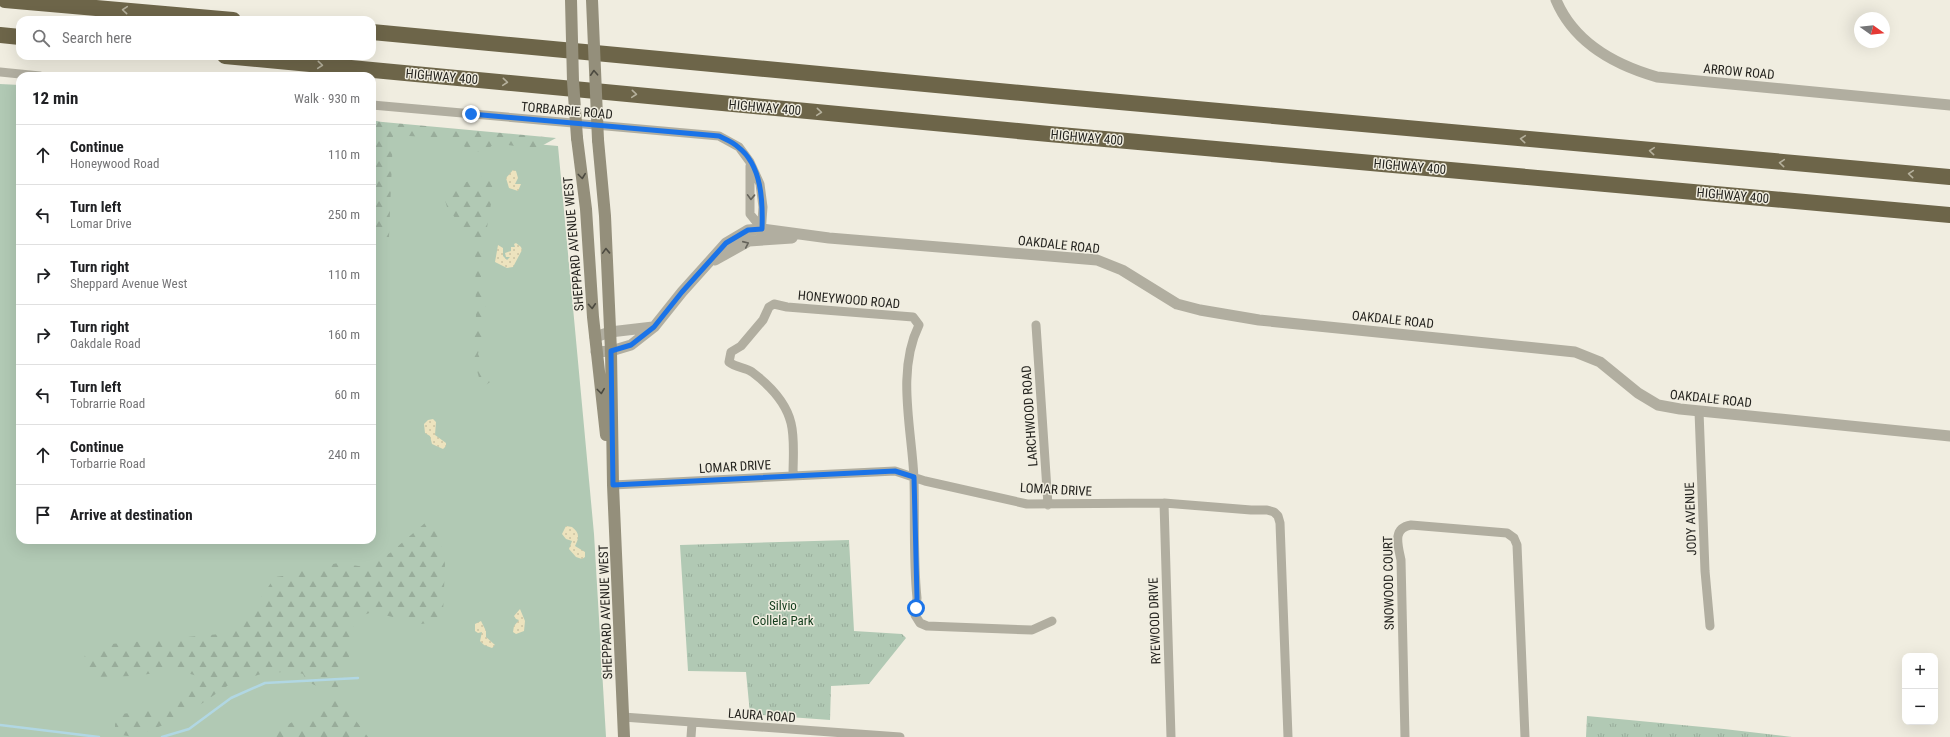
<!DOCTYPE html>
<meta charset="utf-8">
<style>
:root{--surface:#fff;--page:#f6f6f6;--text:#202124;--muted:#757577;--line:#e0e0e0}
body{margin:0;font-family:"Roboto Condensed",sans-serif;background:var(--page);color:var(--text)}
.controls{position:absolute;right:12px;bottom:12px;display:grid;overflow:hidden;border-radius:8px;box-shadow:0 4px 16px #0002}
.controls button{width:36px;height:36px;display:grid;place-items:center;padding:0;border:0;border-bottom:1px solid var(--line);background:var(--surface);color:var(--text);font:20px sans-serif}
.compass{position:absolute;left:1854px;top:12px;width:36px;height:36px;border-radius:50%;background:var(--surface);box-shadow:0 4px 16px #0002;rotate:105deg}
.stop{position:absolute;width:12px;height:12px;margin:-9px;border:3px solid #1a73e8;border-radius:50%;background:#fff}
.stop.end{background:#1a73e8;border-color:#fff;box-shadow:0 1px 4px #0008}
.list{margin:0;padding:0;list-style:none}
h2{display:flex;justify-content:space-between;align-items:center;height:52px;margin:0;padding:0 16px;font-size:17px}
h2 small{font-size:13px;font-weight:400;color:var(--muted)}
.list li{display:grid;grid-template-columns:26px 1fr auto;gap:12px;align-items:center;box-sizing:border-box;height:60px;padding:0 16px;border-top:1px solid var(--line)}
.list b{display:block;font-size:15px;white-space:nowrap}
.list p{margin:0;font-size:13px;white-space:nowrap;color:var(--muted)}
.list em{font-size:13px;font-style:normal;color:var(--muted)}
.icon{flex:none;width:22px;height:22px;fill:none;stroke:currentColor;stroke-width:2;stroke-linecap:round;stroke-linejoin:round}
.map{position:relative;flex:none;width:1950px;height:737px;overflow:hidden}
.search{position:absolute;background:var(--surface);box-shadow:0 4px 16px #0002;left:16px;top:16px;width:360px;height:44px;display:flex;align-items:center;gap:10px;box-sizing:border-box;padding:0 14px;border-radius:12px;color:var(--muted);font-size:15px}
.panel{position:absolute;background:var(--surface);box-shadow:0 4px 16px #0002;left:16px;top:72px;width:360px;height:472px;border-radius:12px}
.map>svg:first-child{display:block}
.grass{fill:#b1c9b4}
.forest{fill:url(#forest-firs)}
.sand{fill:url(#sand-dots)}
.park{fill:url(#park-tufts)}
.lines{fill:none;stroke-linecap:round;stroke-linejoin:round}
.stream{stroke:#b1d7e3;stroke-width:2.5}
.minor{stroke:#b1aea0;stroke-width:9}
.tertiary{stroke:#b1aea0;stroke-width:11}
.secondary{stroke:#948f7b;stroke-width:12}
.motorway{stroke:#6d6549;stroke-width:16}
.secondary-bridge{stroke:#948f7b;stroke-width:12}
.oneway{stroke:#b5b09c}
.oneway2{stroke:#4c4a40}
.oneway3{stroke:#65635a}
.route{stroke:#1a73e8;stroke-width:5}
.labels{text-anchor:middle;stroke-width:3;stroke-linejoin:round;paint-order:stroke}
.street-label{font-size:13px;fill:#262520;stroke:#f0ede0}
.park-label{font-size:13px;fill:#113b1b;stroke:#f0ede0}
</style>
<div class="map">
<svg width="1950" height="737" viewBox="0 0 1950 737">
<defs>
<pattern id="forest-firs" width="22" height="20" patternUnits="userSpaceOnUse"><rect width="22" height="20" fill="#b1c9b4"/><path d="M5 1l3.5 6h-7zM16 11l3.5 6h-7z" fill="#98ac9a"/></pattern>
<pattern id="sand-dots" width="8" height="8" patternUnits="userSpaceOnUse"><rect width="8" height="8" fill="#ede3be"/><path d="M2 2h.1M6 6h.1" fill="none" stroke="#cbc3a3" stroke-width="1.8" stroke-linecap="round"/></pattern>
<pattern id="park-tufts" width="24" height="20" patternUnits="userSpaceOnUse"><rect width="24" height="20" fill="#b1c9b4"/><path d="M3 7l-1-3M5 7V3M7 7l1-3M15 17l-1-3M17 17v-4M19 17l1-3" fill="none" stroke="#98ac9a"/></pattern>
</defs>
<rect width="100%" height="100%" fill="#f0ede0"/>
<path class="grass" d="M0,84L20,85V540H372V120L437,135L558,146L594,534L606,737H0Z"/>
<path class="forest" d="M372,121L556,138L536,149L495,143L483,153L466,148L457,139L393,135L389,237H375L374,219H372V208H375L376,186L372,183Z
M493,173L492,198L480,269L487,318L478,354L490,382L482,388L472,353L476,326L475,245L447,207L442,190Z
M432,517L436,521L445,564L443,613L435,622L421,624L372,612L353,619L354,643L337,691C324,688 309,687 303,674L293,671L261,674L230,684L181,718L133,737L122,735L115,729V724L121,714L171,708L204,678L177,670L134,676L93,677L82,670L85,655L100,645L231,633L262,596L275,577L290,575L307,569L338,563L365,567L390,553Z
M336,694L368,737H265L296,720L309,722L314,709Z"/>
<path class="sand" d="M513,170L516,171L518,178L515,184H521L518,191L509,188L506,178Z
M516,243L521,247L522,250L513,267L507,268L495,262L498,245L503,248V256L507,260L510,257H506L505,253L511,251V247H515L514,244Z
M433,419L436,422L435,435L446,443V446L443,449L432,444L430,436L425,433L424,424L428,420Z
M566,526L572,527C580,533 579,538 575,546L585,552V557L582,559L576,557L569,549L572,541L566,539L562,534Z
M520,609L525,621L524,631L516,634L513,632L514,626L519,620L516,619L514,616Z
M481,621L486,631V637L495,645L492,648L484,645L480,641L482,632L478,633L475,631V624Z"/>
<path class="park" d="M849,540L854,631L902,634L906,638L869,684L831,686L830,720L750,714L746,672L688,671L680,545Z
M1587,716L1724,729L1792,737H1586Z"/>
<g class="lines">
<path class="stream" d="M0,725L99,737
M162,737L189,729L231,698L265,683L358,678"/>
<path class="minor" d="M0,72L40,76
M372,105L719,136L739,147L750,162L760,184L763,207L761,234
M750,166V214L762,229
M1036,325L1048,505
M1699,411L1705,571L1710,626
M793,475C793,459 795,439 791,423C786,402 768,384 752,372C745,367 736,368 729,362L731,352L741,346L763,320L769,307L774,304L787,307L913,317L919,325C896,372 912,429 914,479C915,518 913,559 917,598L915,615L920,623L927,626L1032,630L1052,621
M613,485L895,471L925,481L1027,504L1164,503L1251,510H1267L1274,512L1278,516L1280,523L1288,737
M1164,503L1171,737
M623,717L900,737
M691,737L692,723
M1405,737L1401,560C1398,545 1392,528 1411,525L1507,533L1514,538L1517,545L1525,737"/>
<path class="tertiary" d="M1556,0C1574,43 1615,65 1657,77L1950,105
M715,260L749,241L792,238
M595,337L610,332L653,327
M596,352L611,351L631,345L654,327L682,292L726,243L748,230L762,229L829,238L1097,260L1122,270L1177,304L1200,310L1259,320L1575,352L1600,362L1638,393L1658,405L1680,409L1950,436"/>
<path class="secondary" d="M577,138L586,209L593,317L606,435
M598,140L605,216L611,351L613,485L624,737"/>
<path class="motorway" d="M5,0L233,20
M372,32L1053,96L1950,177
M0,35L20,37
M225,56L1049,134L1950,215"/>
<path class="secondary-bridge" d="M571,0L573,81L577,138
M592,0L598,140"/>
</g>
<defs><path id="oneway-chevron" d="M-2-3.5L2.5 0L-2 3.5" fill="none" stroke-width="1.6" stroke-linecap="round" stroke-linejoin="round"/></defs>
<g class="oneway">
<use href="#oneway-chevron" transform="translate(125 10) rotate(-175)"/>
<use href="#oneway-chevron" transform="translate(320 65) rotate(5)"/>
<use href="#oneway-chevron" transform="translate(505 82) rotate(5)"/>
<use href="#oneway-chevron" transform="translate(634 94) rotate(5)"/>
<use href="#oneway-chevron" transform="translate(819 112) rotate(5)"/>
<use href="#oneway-chevron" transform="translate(1523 139) rotate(-175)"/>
<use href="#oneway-chevron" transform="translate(1652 151) rotate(-175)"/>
<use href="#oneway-chevron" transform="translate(1782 163) rotate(-175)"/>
<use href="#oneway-chevron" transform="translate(1911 174) rotate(-175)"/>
</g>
<g class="oneway2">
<use href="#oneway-chevron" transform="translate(594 73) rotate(-93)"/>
<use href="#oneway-chevron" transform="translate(582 176) rotate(83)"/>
<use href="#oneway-chevron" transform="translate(606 251) rotate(-92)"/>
<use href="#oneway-chevron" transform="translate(592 306) rotate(86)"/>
<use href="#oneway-chevron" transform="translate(601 391) rotate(83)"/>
</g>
<g class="oneway3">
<use href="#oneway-chevron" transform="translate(751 197) rotate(92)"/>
<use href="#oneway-chevron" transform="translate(746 244) rotate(-24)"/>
</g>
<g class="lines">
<path class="route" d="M471,114L719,136C725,139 733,142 738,147C762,165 763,202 762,229L748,230L726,243L682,292L654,327L631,345L611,351L613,485L895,471L914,477L917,598L916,608"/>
</g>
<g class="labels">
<g class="street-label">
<text transform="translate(1739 71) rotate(5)" y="5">ARROW ROAD</text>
<text transform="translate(442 76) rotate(5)" y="5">HIGHWAY 400</text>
<text transform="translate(765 107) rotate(5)" y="5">HIGHWAY 400</text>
<text transform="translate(567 110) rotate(5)" y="5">TORBARRIE ROAD</text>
<text transform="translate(1087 137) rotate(5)" y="5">HIGHWAY 400</text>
<text transform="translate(1410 166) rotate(5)" y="5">HIGHWAY 400</text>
<text transform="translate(1733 195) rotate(5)" y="5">HIGHWAY 400</text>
<text transform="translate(573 244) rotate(-95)" y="5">SHEPPARD AVENUE WEST</text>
<text transform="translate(1059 244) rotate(6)" y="5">OAKDALE ROAD</text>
<text transform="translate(849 299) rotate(5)" y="5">HONEYWOOD ROAD</text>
<text transform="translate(1393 319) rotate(6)" y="5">OAKDALE ROAD</text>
<text transform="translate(1711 398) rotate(6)" y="5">OAKDALE ROAD</text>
<text transform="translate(1029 416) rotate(-94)" y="5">LARCHWOOD ROAD</text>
<text transform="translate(735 466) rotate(-3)" y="5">LOMAR DRIVE</text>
<text transform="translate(1056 489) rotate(3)" y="5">LOMAR DRIVE</text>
<text transform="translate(1690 519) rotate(-92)" y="5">JODY AVENUE</text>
<text transform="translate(1388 583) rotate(-91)" y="5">SNOWOOD COURT</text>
<text transform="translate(605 612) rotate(-92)" y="5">SHEPPARD AVENUE WEST</text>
<text transform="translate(1154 621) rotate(-92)" y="5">RYEWOOD DRIVE</text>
<text transform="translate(762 715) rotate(4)" y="5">LAURA ROAD</text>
</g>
<g class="park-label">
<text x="783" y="610">Silvio<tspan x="783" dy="15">Collela Park</tspan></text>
</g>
</g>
</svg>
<div class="controls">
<button>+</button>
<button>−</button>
</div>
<svg class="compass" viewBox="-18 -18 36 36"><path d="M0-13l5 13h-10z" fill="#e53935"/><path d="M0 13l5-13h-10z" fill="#757577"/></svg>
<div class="stop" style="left:916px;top:608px"></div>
<div class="stop end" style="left:471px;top:114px"></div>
<div class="search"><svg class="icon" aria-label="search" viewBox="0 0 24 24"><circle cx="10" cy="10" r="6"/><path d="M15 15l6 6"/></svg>Search here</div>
<section class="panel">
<h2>12 min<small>Walk · 930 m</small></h2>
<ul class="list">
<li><svg class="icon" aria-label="ahead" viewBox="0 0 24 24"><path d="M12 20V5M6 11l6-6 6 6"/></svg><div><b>Continue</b><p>Honeywood Road</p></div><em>110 m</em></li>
<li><svg class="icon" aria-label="left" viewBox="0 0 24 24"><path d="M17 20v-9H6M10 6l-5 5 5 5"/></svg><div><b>Turn left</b><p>Lomar Drive</p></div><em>250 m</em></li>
<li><svg class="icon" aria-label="right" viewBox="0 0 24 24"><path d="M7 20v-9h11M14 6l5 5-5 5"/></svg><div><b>Turn right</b><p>Sheppard Avenue West</p></div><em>110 m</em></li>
<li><svg class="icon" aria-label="right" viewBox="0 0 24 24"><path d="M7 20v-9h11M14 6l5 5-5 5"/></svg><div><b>Turn right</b><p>Oakdale Road</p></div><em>160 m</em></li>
<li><svg class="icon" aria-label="left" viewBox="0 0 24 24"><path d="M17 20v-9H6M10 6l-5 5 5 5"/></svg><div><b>Turn left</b><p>Tobrarrie Road</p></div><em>60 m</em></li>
<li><svg class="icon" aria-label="ahead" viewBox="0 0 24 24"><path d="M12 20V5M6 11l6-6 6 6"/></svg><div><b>Continue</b><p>Torbarrie Road</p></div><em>240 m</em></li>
<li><svg class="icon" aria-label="arrive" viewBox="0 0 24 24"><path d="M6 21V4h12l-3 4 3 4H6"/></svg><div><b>Arrive at destination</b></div></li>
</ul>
</section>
</div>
